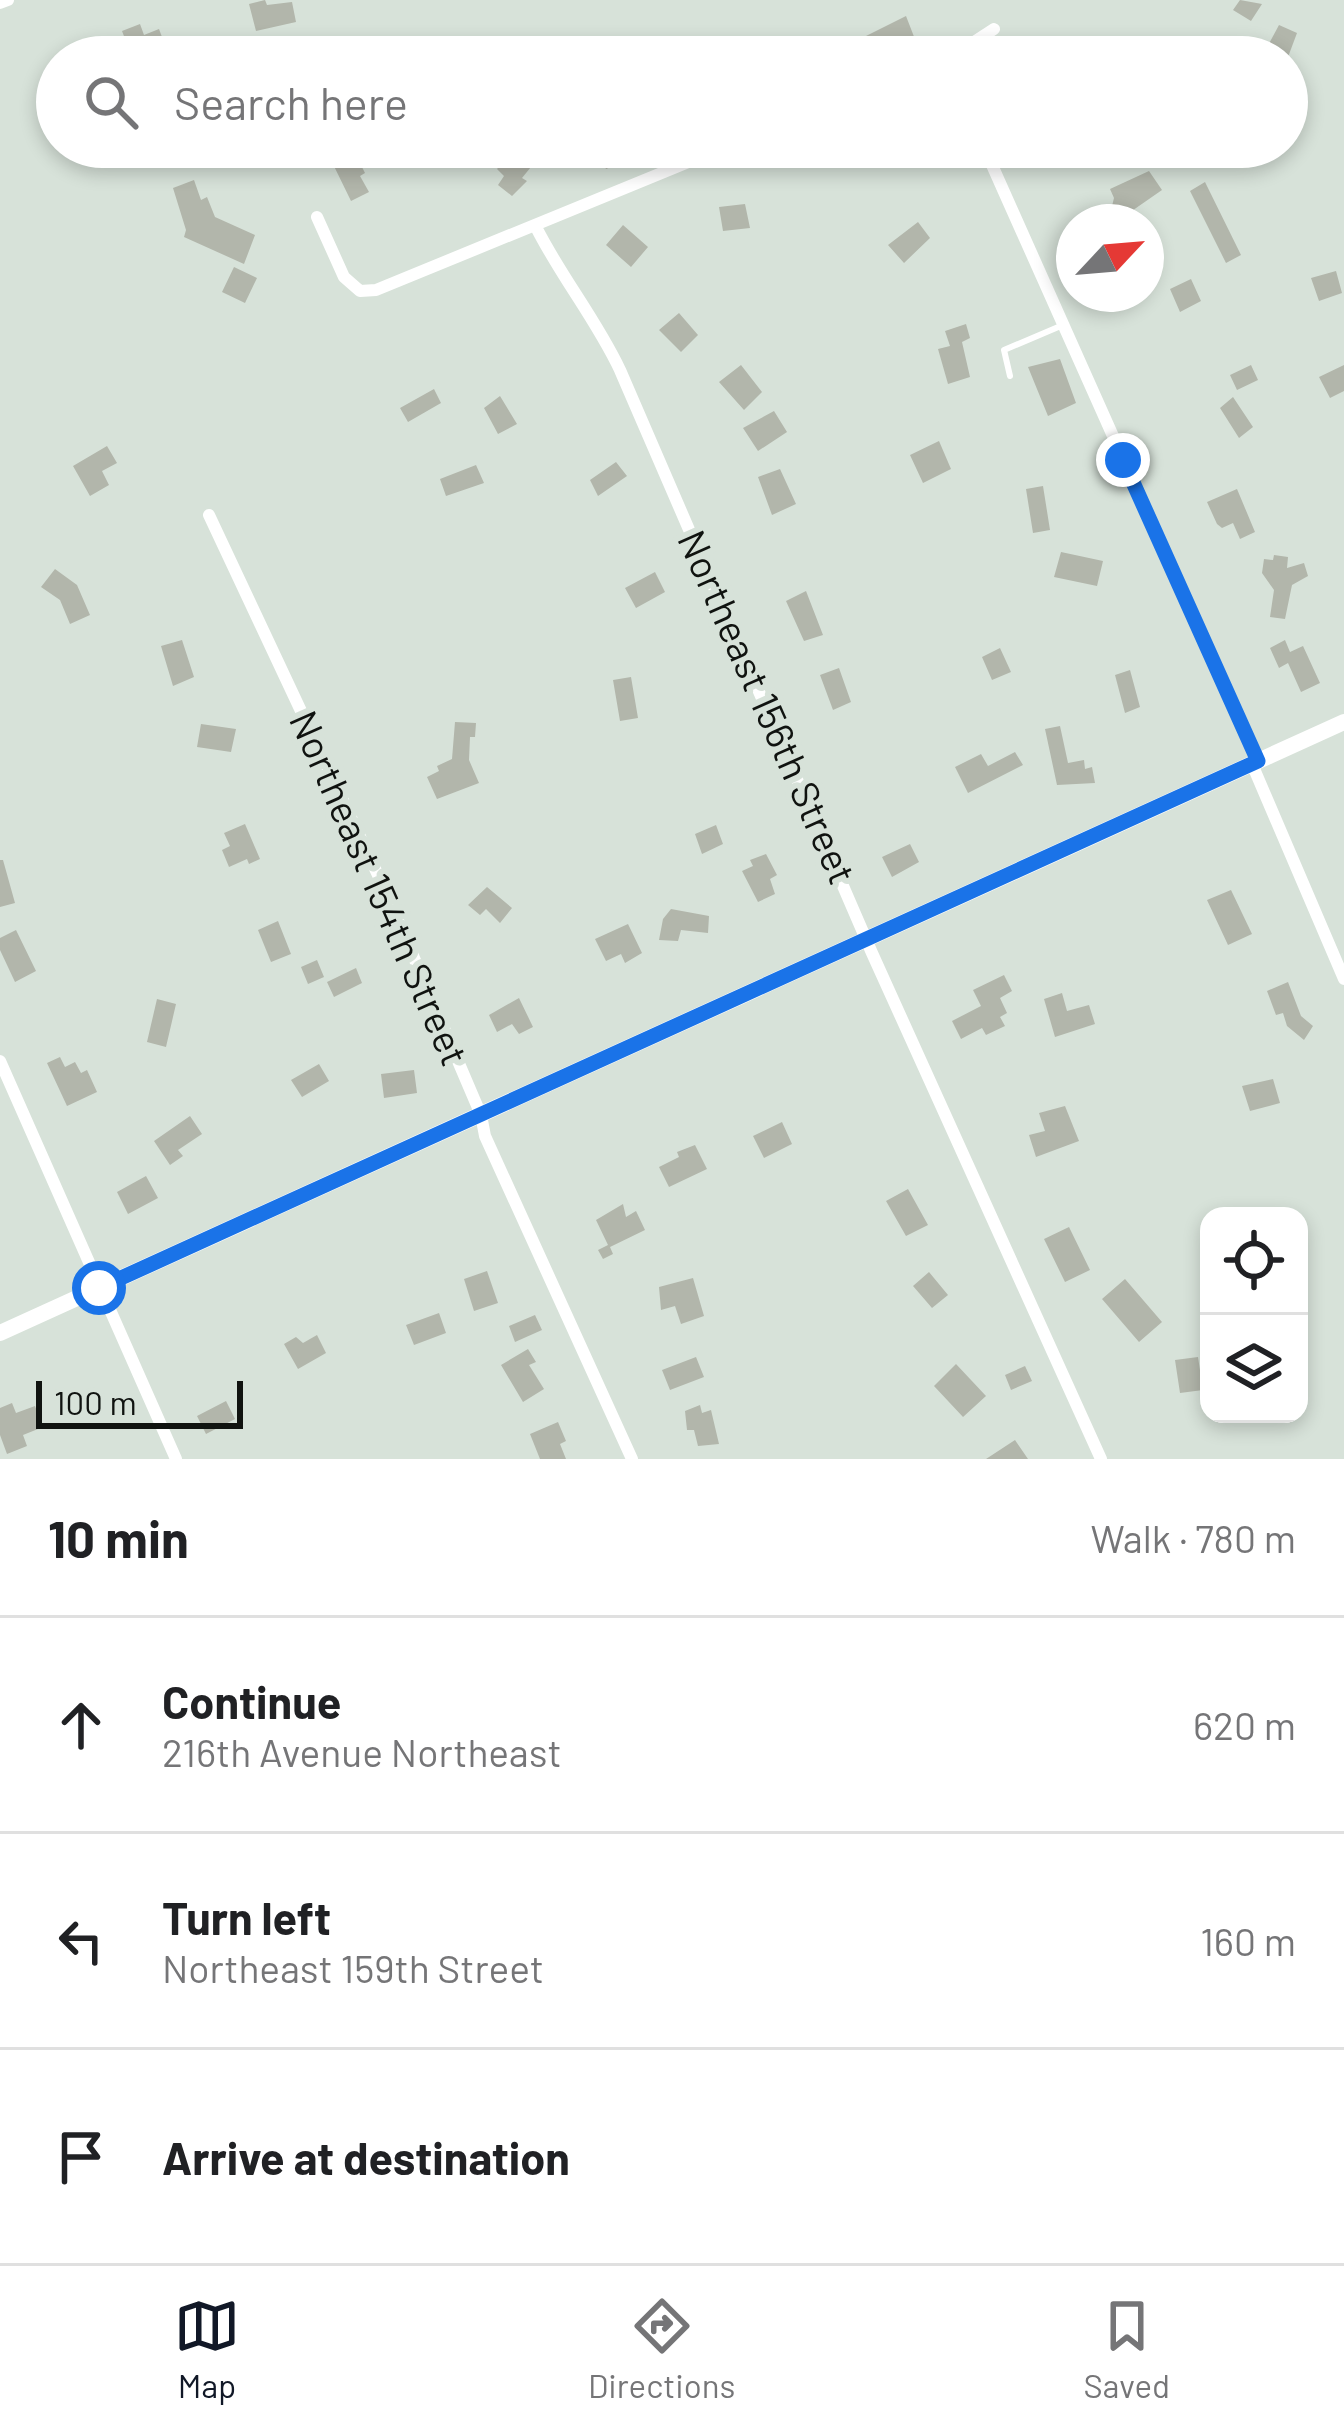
<!DOCTYPE html>
<meta charset="utf-8">
<style>
:root{--surface:#fff;--page:#f6f6f6;--text:#202124;--muted:#757577;--line:#e0e0e0;--accent:#111827}
body{margin:0;font-family:Barlow,sans-serif;background:var(--page);color:var(--text)}
.controls{position:absolute;right:36px;bottom:36px;display:grid;overflow:hidden;border-radius:24px;box-shadow:0 6px 18px #0003}
.controls button{width:108px;height:108px;display:grid;place-items:center;padding:0;border:0;border-bottom:3px solid var(--line);background:var(--surface);color:var(--text);font:60px sans-serif}
.compass{position:absolute;left:1056px;top:204px;width:108px;height:108px;border-radius:50%;background:var(--surface);box-shadow:0 6px 18px #0003;rotate:64deg}
.scale{position:absolute;left:36px;bottom:30px;width:207px;box-sizing:border-box;padding-left:12px;border:6px solid #101310;border-top:0;font-size:33px;line-height:42px;white-space:nowrap;color:#101310;-webkit-text-stroke:9px #d7e2d9;paint-order:stroke}
.stop{position:absolute;width:36px;height:36px;margin:-27px;border:9px solid #1a73e8;border-radius:50%;background:#fff}
.stop.end{background:#1a73e8;border-color:#fff;box-shadow:0 3px 12px #0008}
.list{margin:0;padding:0;list-style:none}
h2{display:flex;justify-content:space-between;align-items:center;height:156px;margin:0;padding:0 48px;font-size:51px}
h2 small{font-size:39px;font-weight:400;color:var(--muted)}
.list li{display:grid;grid-template-columns:78px 1fr auto;gap:36px;align-items:center;box-sizing:border-box;height:216px;padding:0 48px;border-top:3px solid var(--line)}
.list b{display:block;font-size:45px;white-space:nowrap}
.list p{margin:0;font-size:39px;white-space:nowrap;color:var(--muted)}
.list em{font-size:39px;font-style:normal;color:var(--muted)}
.icon{flex:none;width:66px;height:66px;fill:none;stroke:currentColor;stroke-width:2;stroke-linecap:round;stroke-linejoin:round}
.map{position:relative;flex:none;width:1344px;height:1459px;overflow:hidden}
.search{position:absolute;background:var(--surface);box-shadow:0 6px 18px #0003;left:36px;right:36px;top:36px;height:132px;display:flex;align-items:center;gap:30px;box-sizing:border-box;padding:0 42px;border-radius:66px;color:var(--muted);font-size:45px}
.sheet{height:804px;background:var(--surface)}
nav{display:flex;justify-content:space-around;align-items:center;box-sizing:border-box;height:168px;border-top:3px solid var(--line);background:var(--surface);font-size:33px;color:var(--muted)}
nav a{display:grid;justify-items:center;gap:6px}
nav .on{color:var(--accent)}
.map>svg:first-child{display:block}
.building{fill:#b2b6ab}
.lines{fill:none;stroke-linecap:round;stroke-linejoin:round}
.lane{stroke:#fff;stroke-width:6}
.street{stroke:#fff;stroke-width:12}
.secondary{stroke:#fff;stroke-width:16}
.route{stroke:#1a73e8;stroke-width:15}
.labels{text-anchor:middle;stroke-width:12;stroke-linejoin:round;paint-order:stroke}
.street-label{font-size:39px;fill:#101310;stroke:#d7e2d9}
</style>
<div class="map">
<svg width="1344" height="1459" viewBox="0 0 1344 1459">
<rect width="100%" height="100%" fill="#d7e2d9"/>
<path class="building" d="M265,0L267,5L292,2L296,22L256,31L249,4Z
M1240,0L1262,4L1251,21L1233,10Z
M906,16L918,47L895,57H874L866,36Z
M140,24L144,35L159,29L165,45L132,57L122,31Z
M1279,25L1297,33L1288,57H1271L1264,53Z
M57,70V109L41,76Z
M517,147L535,162L522,178L527,181L512,196L498,185L504,176L497,169Z
M583,147H625L630,159L606,169L602,161L591,168Z
M353,149L365,173L360,176L369,192L351,201L331,160Z
M1149,171L1162,190L1126,215L1124,222H1108L1114,198L1110,189Z
M194,180L201,200L207,197L215,217L255,235L244,264L184,237L186,230L173,188Z
M1205,182L1241,255L1226,263L1190,191Z
M745,204L750,228L723,231L719,207Z
M918,222L930,238L904,263L888,245Z
M623,225L648,247L631,267L606,245Z
M234,267L257,278L245,303L222,292Z
M1336,271L1342,293L1319,301L1311,278Z
M1191,279L1201,301L1180,312L1170,289Z
M679,313L698,335L681,352L659,330Z
M966,324L970,338L962,342L970,377L948,384L938,349L950,346L945,331Z
M1060,359L1076,403L1048,416L1028,367Z
M741,365L762,392L744,410L719,382Z
M1251,365L1258,380L1237,390L1230,375Z
M1344,365V391L1330,398L1319,377Z
M434,389L441,403L408,422L400,408Z
M500,396L517,424L498,434L484,408Z
M1233,397L1253,427L1239,438L1220,408Z
M774,411L787,432L758,451L743,428Z
M939,441L951,469L923,483L910,455Z
M107,446L117,463L102,471L109,485L90,496L73,466Z
M616,462L627,476L598,496L590,480Z
M476,465L484,483L446,496L440,479Z
M780,469L796,504L772,515L758,477Z
M1043,486L1050,530L1033,533L1026,489Z
M1237,489L1255,532L1240,539L1233,523L1222,528L1217,524L1207,502Z
M1061,552L1103,561L1097,586L1054,577Z
M1274,555L1288,557L1287,568L1304,563L1308,576L1292,585L1285,619L1270,617L1274,590L1262,573L1264,559L1273,560Z
M55,569L77,585L90,615L70,624L60,600L41,587Z
M655,572L665,592L636,608L625,588Z
M806,591L823,635L804,641L786,601Z
M182,640L194,677L173,686L161,646Z
M1285,640L1290,652L1303,646L1320,683L1301,692L1288,663L1279,668L1270,648Z
M1000,648L1011,672L992,680L982,657Z
M839,668L851,702L833,710L820,675Z
M1130,670L1140,707L1125,713L1115,675Z
M631,677L638,718L620,721L613,680Z
M455,722L476,723L475,737H470L469,760L479,783L437,799L427,777L439,771L437,766L452,759Z
M201,724L236,729L231,752L197,747Z
M1060,726L1068,763L1084,760L1085,769L1092,767L1095,783L1057,785L1045,729Z
M1015,752L1023,765L968,793L955,767L981,754L988,766Z
M245,824L260,859L249,864L247,859L229,867L222,850L230,846L224,833Z
M716,825L723,844L702,854L695,834Z
M910,844L919,862L892,877L882,857Z
M766,854L777,875L770,879L775,894L758,902L742,871L753,866L750,860Z
M0,860H3L15,903L0,907Z
M487,887L512,908L500,923L486,909L480,915L468,905Z
M1231,890L1252,934L1228,945L1207,900Z
M671,909L709,916L708,933L681,930L678,941L659,940L663,919Z
M278,921L291,954L271,962L258,930Z
M628,924L642,953L625,963L621,954L606,961L595,939Z
M16,930L36,971L15,982L0,950V938Z
M317,960L324,977L308,984L301,967Z
M356,968L362,983L334,997L327,982Z
M1004,975L1012,991L1000,998L1007,1013L1000,1017L1005,1026L986,1035L982,1028L961,1039L952,1021L981,1006L973,990Z
M1288,982L1301,1016L1313,1026L1304,1040L1287,1026L1283,1013L1276,1015L1267,991Z
M1062,993L1067,1011L1089,1005L1095,1024L1055,1037L1044,999Z
M519,998L533,1027L519,1034L512,1024L497,1032L489,1015Z
M157,999L176,1004L166,1047L147,1042Z
M60,1057L65,1067L75,1062L81,1073L87,1070L97,1092L67,1106L47,1063Z
M319,1064L329,1081L302,1097L291,1080Z
M414,1070L417,1093L384,1098L381,1074Z
M1273,1079L1280,1103L1250,1111L1242,1086Z
M1065,1106L1079,1141L1036,1157L1029,1135L1045,1131L1039,1113Z
M190,1116L202,1134L178,1150L183,1156L170,1165L154,1141Z
M782,1122L792,1144L764,1158L753,1136Z
M695,1145L707,1169L669,1187L659,1167L679,1157L677,1152Z
M146,1176L158,1198L128,1214L117,1192Z
M908,1189L928,1225L906,1236L886,1201Z
M623,1204L626,1217L636,1211L645,1230L610,1247L613,1254L603,1259L598,1250L608,1245L596,1220Z
M1069,1227L1090,1270L1065,1282L1044,1239Z
M487,1271L498,1303L474,1311L464,1279Z
M929,1272L948,1295L932,1308L913,1286Z
M693,1278L704,1316L681,1324L675,1306L661,1310L659,1287Z
M1125,1279L1162,1322L1139,1342L1102,1299Z
M439,1313L446,1333L414,1345L406,1325Z
M535,1315L542,1330L515,1342L509,1326Z
M317,1335L326,1353L298,1369L284,1344L296,1337L303,1343Z
M528,1349L536,1362L529,1365L544,1389L523,1402L501,1365Z
M696,1357L704,1377L670,1390L662,1370Z
M1198,1357L1203,1390L1180,1393L1175,1360Z
M956,1364L986,1396L963,1417L934,1386Z
M1025,1366L1032,1381L1011,1390L1005,1375Z
M226,1401L235,1419L206,1434L197,1416Z
M12,1403L16,1413L35,1406L43,1427L23,1435L27,1446L7,1454L0,1435V1408Z
M700,1405L702,1413L711,1410L719,1444L698,1446L694,1430H687L685,1411Z
M558,1422L566,1441L560,1444L566,1459H540L530,1434Z
M1015,1440L1028,1459H986Z"/>
<g class="lines">
<path class="lane" d="M1010,376L1004,350L1063,325"/>
<path class="street" d="M0,3L8,0
M951,57L994,29
M984,147L1258,761
M317,217L344,277L360,291L376,290L725,147
M536,227C561,277 596,319 620,370L872,953L1101,1459
M209,515L385,890L481,1115L485,1136L632,1459
M1252,764L1344,979
M0,1061L176,1459"/>
<path class="secondary" d="M0,1333L1344,722"/>
</g>
<g class="lines">
<path class="route" d="M99,1288L1258,761L1123,460"/>
</g>
<g class="labels">
<g class="street-label">
<text transform="translate(767 707) rotate(66)" y="14">Northeast 156th Street</text>
<text transform="translate(379 888) rotate(66)" y="14">Northeast 154th Street</text>
</g>
</g>
</svg>
<div class="controls">
<button><svg class="icon" aria-label="locate" viewBox="0 0 24 24"><circle cx="12" cy="12" r="6"/><path d="M12 2v4M12 18v4M2 12h4M18 12h4"/></svg></button>
<button><svg class="icon" aria-label="layers" viewBox="0 0 24 24"><path d="M12 4l9 5-9 5-9-5zM3 14l9 5 9-5"/></svg></button>
</div>
<svg class="compass" viewBox="-18 -18 36 36"><path d="M0-13l5 13h-10z" fill="#e53935"/><path d="M0 13l5-13h-10z" fill="#757577"/></svg>
<div class="scale">100 m</div>
<div class="stop" style="left:99px;top:1288px"></div>
<div class="stop end" style="left:1123px;top:460px"></div>
<div class="search"><svg class="icon" aria-label="search" viewBox="0 0 24 24"><circle cx="10" cy="10" r="6"/><path d="M15 15l6 6"/></svg>Search here</div>
</div>
<section class="sheet">
<h2>10 min<small>Walk · 780 m</small></h2>
<ul class="list">
<li><svg class="icon" aria-label="ahead" viewBox="0 0 24 24"><path d="M12 20V5M6 11l6-6 6 6"/></svg><div><b>Continue</b><p>216th Avenue Northeast</p></div><em>620 m</em></li>
<li><svg class="icon" aria-label="left" viewBox="0 0 24 24"><path d="M17 20v-9H6M10 6l-5 5 5 5"/></svg><div><b>Turn left</b><p>Northeast 159th Street</p></div><em>160 m</em></li>
<li><svg class="icon" aria-label="arrive" viewBox="0 0 24 24"><path d="M6 21V4h12l-3 4 3 4H6"/></svg><div><b>Arrive at destination</b></div></li>
</ul>
</section>
<nav>
<a class="on"><svg class="icon" aria-label="map" viewBox="0 0 24 24"><path d="M3 6l6-2 6 2 6-2v14l-6 2-6-2-6 2zM9 4v14M15 6v14"/></svg>Map</a>
<a><svg class="icon" aria-label="directions" viewBox="0 0 24 24"><path d="M12 3l9 9-9 9-9-9zM9 14v-3h6M13 9l2 2-2 2"/></svg>Directions</a>
<a><svg class="icon" aria-label="saved" viewBox="0 0 24 24"><path d="M7 4h10v16l-5-4-5 4z"/></svg>Saved</a>
</nav>
